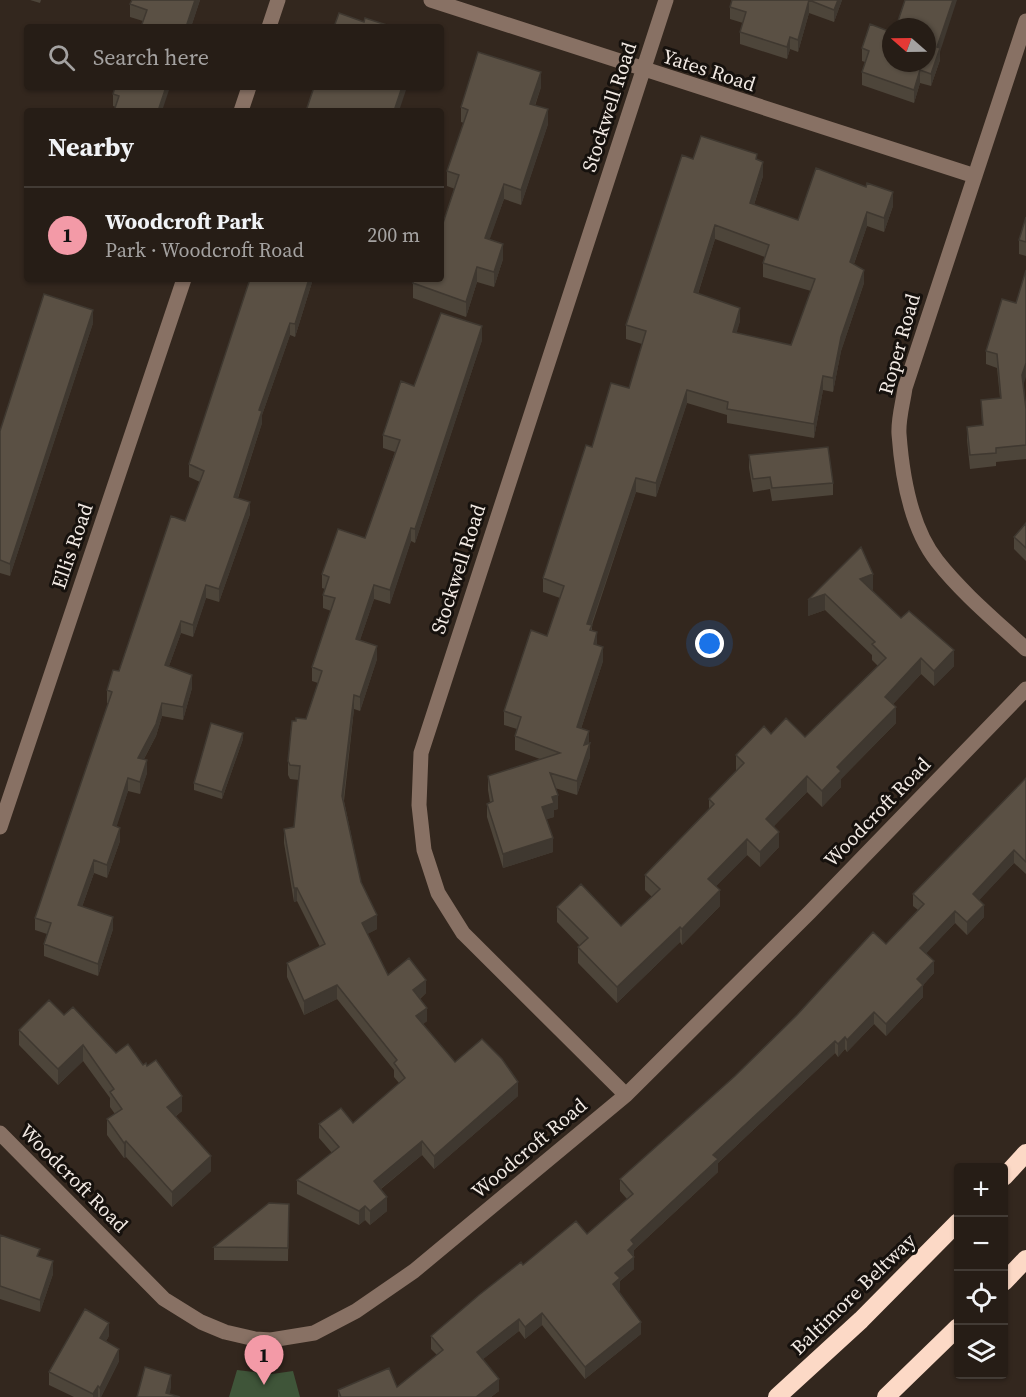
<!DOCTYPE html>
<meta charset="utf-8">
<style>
:root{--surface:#261d16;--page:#2e261f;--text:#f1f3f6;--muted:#a4a2a1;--line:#423b35;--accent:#f39aa7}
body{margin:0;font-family:"Source Serif 4",serif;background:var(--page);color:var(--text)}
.controls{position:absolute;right:18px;bottom:18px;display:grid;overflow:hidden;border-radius:6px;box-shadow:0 2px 4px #0004}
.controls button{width:54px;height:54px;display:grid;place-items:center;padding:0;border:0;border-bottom:2px solid var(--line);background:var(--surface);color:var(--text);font:30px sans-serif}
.compass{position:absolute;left:882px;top:18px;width:54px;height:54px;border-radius:50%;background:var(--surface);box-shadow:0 2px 4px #0004;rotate:290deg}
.you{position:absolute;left:710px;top:644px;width:21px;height:21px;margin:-15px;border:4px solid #fff;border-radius:50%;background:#1a73e8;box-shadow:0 0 0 9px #1a73e833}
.badge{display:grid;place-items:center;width:39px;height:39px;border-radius:50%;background:var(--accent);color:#111;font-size:20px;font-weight:700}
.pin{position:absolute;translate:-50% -50px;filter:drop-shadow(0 2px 3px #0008)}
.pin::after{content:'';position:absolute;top:32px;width:21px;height:18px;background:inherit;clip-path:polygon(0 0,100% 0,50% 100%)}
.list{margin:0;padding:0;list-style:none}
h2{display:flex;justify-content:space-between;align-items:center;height:78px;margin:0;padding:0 24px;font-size:26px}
h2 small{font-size:20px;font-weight:400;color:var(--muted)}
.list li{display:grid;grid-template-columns:39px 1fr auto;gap:18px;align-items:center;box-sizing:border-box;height:96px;padding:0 24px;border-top:2px solid var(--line)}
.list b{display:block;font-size:22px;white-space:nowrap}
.list p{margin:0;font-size:20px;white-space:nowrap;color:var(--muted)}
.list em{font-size:20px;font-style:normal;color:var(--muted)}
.icon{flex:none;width:33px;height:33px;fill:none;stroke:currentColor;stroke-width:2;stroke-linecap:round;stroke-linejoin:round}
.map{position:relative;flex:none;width:1026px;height:1397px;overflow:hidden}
.search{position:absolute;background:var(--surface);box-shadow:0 2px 4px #0004;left:24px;top:24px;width:420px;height:66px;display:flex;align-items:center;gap:15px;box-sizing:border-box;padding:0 21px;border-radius:6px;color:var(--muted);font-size:22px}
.panel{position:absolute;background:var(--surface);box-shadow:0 2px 4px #0004;left:24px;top:108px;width:420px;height:174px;border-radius:6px}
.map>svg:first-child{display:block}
.green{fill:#3f5539}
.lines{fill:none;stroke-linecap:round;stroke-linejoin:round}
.minor{stroke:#887164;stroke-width:15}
.highway{stroke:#fcd9c6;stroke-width:18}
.wall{fill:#4d453a;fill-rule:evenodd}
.shaded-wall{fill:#3f3830}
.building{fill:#5a5044;stroke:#3f3830;stroke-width:1.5;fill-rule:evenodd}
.labels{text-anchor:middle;stroke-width:6;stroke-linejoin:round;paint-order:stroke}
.street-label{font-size:20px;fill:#f2eae4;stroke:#16110d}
</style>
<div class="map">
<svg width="1026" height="1397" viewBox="0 0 1026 1397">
<rect width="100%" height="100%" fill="#33271e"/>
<path class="green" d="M237,1370L272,1374L293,1371L300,1397H229Z"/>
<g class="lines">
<path class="minor" d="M431,0L975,176
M1026,21L905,388C903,403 898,419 899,434C902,475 911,528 937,561C963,594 996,621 1026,649
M269,27L278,0
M241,111L249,87
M0,827L184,279
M626,1095L463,933L438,893L424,850L419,805L421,753L666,0
M0,1133L164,1299L201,1322L225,1332L255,1339L271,1340L314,1333L356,1311L414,1271L626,1095L810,912L1026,689"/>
<path class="highway" d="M1004,1177L1026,1153
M1004,1282L1026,1259
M777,1397L861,1320L958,1222
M886,1397L958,1327"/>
</g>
<path class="wall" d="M30,0H41L40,3Z
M132,0H200L191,27H141L143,21L130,17V4Z
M732,0H842L834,22L809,13L798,52L790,49L787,59L740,44V32L743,23L730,19V7Z
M870,24L891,63L940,52V60L931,86L920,83L914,103L862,85V72L865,62L862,61V48Z
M170,87L116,107L113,106V94Z
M541,87L535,106L548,124L521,205L504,199L489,240L503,259L494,287L477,282L466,317L413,298V283L442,229L455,189L447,186V171L464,123L461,122V107Z
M693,159L757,160L763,176L754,205L798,220L893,206L884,232L867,226L854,264L864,283L841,351L833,392L823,390L814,438L727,423V415L687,403L656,497L636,492L592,625V631L603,661L581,729L589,743L590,757L577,795L555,788L558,809L554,810V817L546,819L553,852L503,868L487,817V804L490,802L488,790V776L540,759L515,750V736L517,729L504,725V711L547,636L560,598L543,592V578L592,447L629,388L642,344L626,339V325ZM715,239L765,257L763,263V277L811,291L791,345L736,333L740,321L698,294Z
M1026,217V256L1019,254V240Z
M250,279H313L295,337L290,335L262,415V423L238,498L250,514L219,602L206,598L193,637L181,633L169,666L192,688L183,720L162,716L156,736L144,759L147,773L140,794L128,791L116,827L120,841L107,878L94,873L82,907L113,929L98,976L44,956V944L47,934L35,930V918L108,703H107V690L119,671L185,521L200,482L189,477V464Z
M1016,303L1026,409V459L996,462V466L970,469L967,440V427L982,425L981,400L1000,398L997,368L986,364V351Z
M93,323L10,576L0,573V431Z
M482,340L415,543L411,541L390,604L374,599L360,640L377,659L360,711L354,709L344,801L361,882L377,929L367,934L388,975L426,993L420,999L427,1021L423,1024L455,1062L518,1096L434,1169L422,1155L381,1189L387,1211L370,1225L365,1220L359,1225L297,1194V1180L332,1153L319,1138V1124L353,1123L399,1083L394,1077V1070L337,999L304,1015L287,977V963L320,947L297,901L294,902L284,843V829L294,827L299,780L290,779L288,775V761L296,721L306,719L318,683L312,681V667L331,611L323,608V595L325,589L322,588V574L365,538L395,452L383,448V435L414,386Z
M749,455L833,483V495L772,501L770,489L753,492L749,468Z
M1026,523V561L1014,549V537Z
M861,547L873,589L872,590L901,618L954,666L934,686L921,674L893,704L896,723L841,779V787L822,807L807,792L774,826L779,847L760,867L747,855L716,886L720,906L682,945L680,942L617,1003L578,963V947L580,946L557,922V907L621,926L652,897L645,890V875L709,809V799L736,771V755L771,734L805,737L878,666L872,660V655L825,610L808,616Z
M243,739L222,799L194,790V783Z
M1026,778V874L1014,863L979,900L984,917L967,935L955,923L926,953L934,973L923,985V997L886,1036L874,1024L847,1052L845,1049L838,1057L835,1053L718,1163V1172L634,1250V1269L620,1281V1290L619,1291L641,1334L585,1379L542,1325L525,1339L519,1331L483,1359L499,1391L491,1397H338V1390L397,1387L437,1355L431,1349V1336L523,1265L587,1234L627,1199L620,1191V1179L886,944L918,910L913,906V894Z
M64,1015L116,1053L143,1065L182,1111L175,1117L211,1171L172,1207L126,1157L124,1158L107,1135V1119L115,1114L110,1107V1098L83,1061L58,1085L19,1045V1030Z
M289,1204L288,1261L214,1260V1247Z
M0,1235L40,1257L53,1274L40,1312L0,1299Z
M109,1336L106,1341L119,1361L101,1397H74L49,1385V1372Z"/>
<path class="shaded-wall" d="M195,0H200L191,27H186Z
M809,0V13L798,52V40Z
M838,0H842L834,22V10Z
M953,0H957L940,52V60L931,86V74L937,47Z
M790,37V49L787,59V47Z
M920,70V83L914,103V90Z
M541,72V87L530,119V104Z
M166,87H170L162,111H158Z
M402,87H407L399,111H394Z
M548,109V124L521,205V190Z
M763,162V176L750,217V203Z
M504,184V199L485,253V238Z
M893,192V206L884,232V218Z
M867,212V226L850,275V262Z
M715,225V239L694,306V292Z
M503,244V259L494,287V272Z
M477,267V282L466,317V302Z
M864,270V283L841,351L833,392V378L841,337Z
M309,279H313L295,337V324Z
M740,308V321L733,346V332Z
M93,310V323L10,576V564Z
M290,323V335L262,415V423L234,509V497L259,410Z
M482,326V340L415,543V529Z
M1026,363V377L1022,389V375Z
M823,376V390L814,438V424Z
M687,390V403L656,497V483Z
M636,478V492L587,637V624Z
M250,502V514L219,602V589Z
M411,528V541L390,604V590Z
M873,574V589L860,595V579Z
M206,585V598L193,637V625Z
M374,585V599L356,652V639Z
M825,594V610L808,616V600Z
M181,621V633L165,677V665Z
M597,632V646L594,644Z
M377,646V659L360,711V697Z
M603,647V661L577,741V727Z
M954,650V666L934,686V671Z
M921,658V674L885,713V697Z
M192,675V688L183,720V707Z
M354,695V709L342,810V796Z
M162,703V716L156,736L138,770V758Z
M896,707V723L841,779V787L822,807V791L837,767Z
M589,731V745H584Z
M243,733V739L222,799V792Z
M590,743V757L577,795V781Z
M147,760V773L140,794V782Z
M807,776V792L766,834V819Z
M128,778V791L113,838V825Z
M558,795V809L554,810V817L542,821V807L552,797Z
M120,828V841L107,878V865Z
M779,832V847L760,867V852Z
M553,838V852L503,868V854Z
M747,839V855L708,894V879Z
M1014,850V863L973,907V894Z
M94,860V873L78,918V905Z
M294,888H297V901L294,902Z
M720,890V906L682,945V929Z
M984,905V917L967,935V922Z
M955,911V923L920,960V948Z
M377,915V929L362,937V923Z
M113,917V929L98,976V964Z
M680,927V942L617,1003V987Z
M934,961V973L918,991L923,985V997L886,1036V1024L917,979Z
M426,980V993L413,1004V990Z
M337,985V999L304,1015V1001Z
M427,1008V1021L416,1030V1016Z
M874,1012V1024L847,1052V1040Z
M845,1037V1049L838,1057V1044Z
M835,1041V1053L718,1163V1172L634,1250V1256L628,1250L631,1240L713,1155Z
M83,1045V1061L58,1085V1069Z
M518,1082V1096L434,1169V1156Z
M182,1096V1111L167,1123V1107Z
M126,1141V1157L124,1158V1143Z
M422,1141V1155L374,1194V1181Z
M211,1156V1171L172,1207V1192Z
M387,1197V1211L370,1225V1211Z
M365,1206V1220L359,1225V1211Z
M634,1257V1269L620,1281V1290L613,1296V1284L615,1273Z
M53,1261V1274L40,1312V1300Z
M542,1313V1325L525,1339V1327Z
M519,1319V1331L477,1364V1352Z
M641,1322V1334L585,1379V1367Z
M109,1323V1336L100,1351V1338Z
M119,1349V1361L101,1397H100V1388Z
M171,1375V1388L169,1397L166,1393Z
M499,1379V1391L491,1397H476Z
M98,1386V1397H93V1394Z"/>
<path class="building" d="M132,0H195L186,27H141L147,10L130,4Z
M732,0H838L834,10L809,0L798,40L790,37L787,47L740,32L746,12L730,7Z
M905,0H953L937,47L940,48L931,74L920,70L914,90L862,72L869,51L862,48L870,24L891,32V63H927V27H896Z
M339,13L364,22L365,18L393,27H334Z
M478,52L541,72L530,104L548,109L521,190L504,184L485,238L503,244L494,272L477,267L466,302L413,283L415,279H441V229L459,175L447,171L468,110L461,107Z
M115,87H166L158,111H114L119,96L113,94Z
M314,87H402L394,111H306Z
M701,136L757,154L756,159L763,162L750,203L798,220L816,168L866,187L867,183L893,192L884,218L867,212L850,262L864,270L841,337L833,378L823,376L814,424L727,409L728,402L687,390L656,483L636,478L587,624L592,625L590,630L597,632L594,644L603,647L577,727L589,731L584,745L590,743L577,781L550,773L558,795L552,797L554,803L542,807L553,838L503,854L487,804L493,801L488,776L560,753L515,736L521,717L504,711L531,630L547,636L564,586L543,578L586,445L592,447L611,383L629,388L646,331L626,325L682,155L693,159ZM715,225L769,245L763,263L815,279L791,345L733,332L740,308L694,292Z
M1026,217V242L1019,240Z
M1026,270V363L1022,375L1026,409V445L996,448V453L970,455L967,427L983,425L981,400L1001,398L997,354L986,351L1002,299L1016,303Z
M250,279H309L295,324L290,323L259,410L262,411L234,497L250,502L219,589L206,585L193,625L181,621L165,665L192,675L183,707L162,703L156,724L138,758L147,760L140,782L128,778L113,825L120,828L107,865L94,860L78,905L113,917L98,964L44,944L51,923L35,918L112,692L107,690L113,670L119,671L171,516L185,521L204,471L189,464Z
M44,294L93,310L10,564L0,560V431Z
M441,313L482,326L415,529L411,528L390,590L374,585L356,639L377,646L360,697L354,695L342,796L361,882L377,915L362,923L388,975L409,958L426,980L413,990L427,1008L416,1016L455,1062L482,1039L502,1059L518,1082L434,1156L422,1141L374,1181L387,1197L370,1211L365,1206L359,1211L297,1180L339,1147L319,1124L341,1108L353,1123L405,1078L394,1063L397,1060L337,985L304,1001L287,963L325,944L297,888H294L284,829L294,827L300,766L290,765L288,761L292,721H296V718L306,719L322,671L312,667L335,598L323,595L329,577L322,574L338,529L365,538L400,440L383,435L401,381L414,386Z
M828,447L833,483L772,488L770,477L753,479L749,455Z
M1026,523V548L1014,537Z
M861,547L873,574L860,579L901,618L909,611L954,650L934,671L921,658L885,697L896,707L837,767L841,771L822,791L807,776L766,819L779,832L760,852L747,839L708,879L720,890L682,929L680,927L617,987L578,947L588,938L557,907L581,884L621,926L660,889L645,875L714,804L709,799L744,763L736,755L764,726L771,734L786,718L805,737L886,658L872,644L875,642L825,594L808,600Z
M211,723L243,733L222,792L194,783Z
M1026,778V862L1014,850L973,894L984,905L967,922L955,911L920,948L934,961L917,979L923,985L886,1024L874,1012L847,1040L845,1037L838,1044L835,1041L713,1155L718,1159L631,1240L634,1244L628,1250L634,1257L615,1273L620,1278L613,1284L641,1322L585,1367L542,1313L525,1327L519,1319L477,1352L499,1379L476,1397H341L338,1390L389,1368L397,1387L443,1350L431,1336L479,1295L521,1262L523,1265L576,1221L587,1234L633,1194L620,1179L735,1076L797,1015L873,932L886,944L924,904L913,894Z
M49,1000L64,1015L73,1007L116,1053L128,1044L143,1065L146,1063L147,1066L156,1060L182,1096L167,1107L211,1156L172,1192L126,1141L124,1143L107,1119L122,1109L110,1092L114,1089L83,1045L58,1069L19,1030Z
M269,1203L289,1204L288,1248L214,1247Z
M0,1235L40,1249L37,1256L53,1261L40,1300L0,1286Z
M85,1309L109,1323L100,1338L119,1349L100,1388L98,1386L93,1394L49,1372Z
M145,1367L171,1375L166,1393L180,1397H137Z"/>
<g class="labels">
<g class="street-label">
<text transform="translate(709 70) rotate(18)" y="7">Yates Road</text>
<text transform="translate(609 107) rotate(-72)" y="7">Stockwell Road</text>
<text transform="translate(899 344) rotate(-74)" y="7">Roper Road</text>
<text transform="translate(72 546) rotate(-71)" y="7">Ellis Road</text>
<text transform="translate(458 569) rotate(-72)" y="7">Stockwell Road</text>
<text transform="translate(877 812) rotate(-46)" y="7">Woodcroft Road</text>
<text transform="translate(529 1148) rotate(-40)" y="7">Woodcroft Road</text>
<text transform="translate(74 1178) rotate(45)" y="7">Woodcroft Road</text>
<text transform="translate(853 1294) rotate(-44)" y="7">Baltimore Beltway</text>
</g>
</g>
</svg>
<div class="controls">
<button>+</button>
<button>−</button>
<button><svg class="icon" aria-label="locate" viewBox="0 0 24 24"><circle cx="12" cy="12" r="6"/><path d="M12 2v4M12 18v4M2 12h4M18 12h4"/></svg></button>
<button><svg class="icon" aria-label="layers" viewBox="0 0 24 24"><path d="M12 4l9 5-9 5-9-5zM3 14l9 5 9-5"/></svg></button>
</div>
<svg class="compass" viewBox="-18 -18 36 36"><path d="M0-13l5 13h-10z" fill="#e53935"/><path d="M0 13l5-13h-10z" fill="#a4a2a1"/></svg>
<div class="you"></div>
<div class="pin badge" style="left:264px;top:1385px">1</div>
<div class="search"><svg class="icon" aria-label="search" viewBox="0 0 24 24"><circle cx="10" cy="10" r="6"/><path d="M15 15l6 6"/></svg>Search here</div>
<section class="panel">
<h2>Nearby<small></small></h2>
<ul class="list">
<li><span class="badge">1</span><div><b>Woodcroft Park</b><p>Park · Woodcroft Road</p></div><em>200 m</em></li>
</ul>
</section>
</div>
